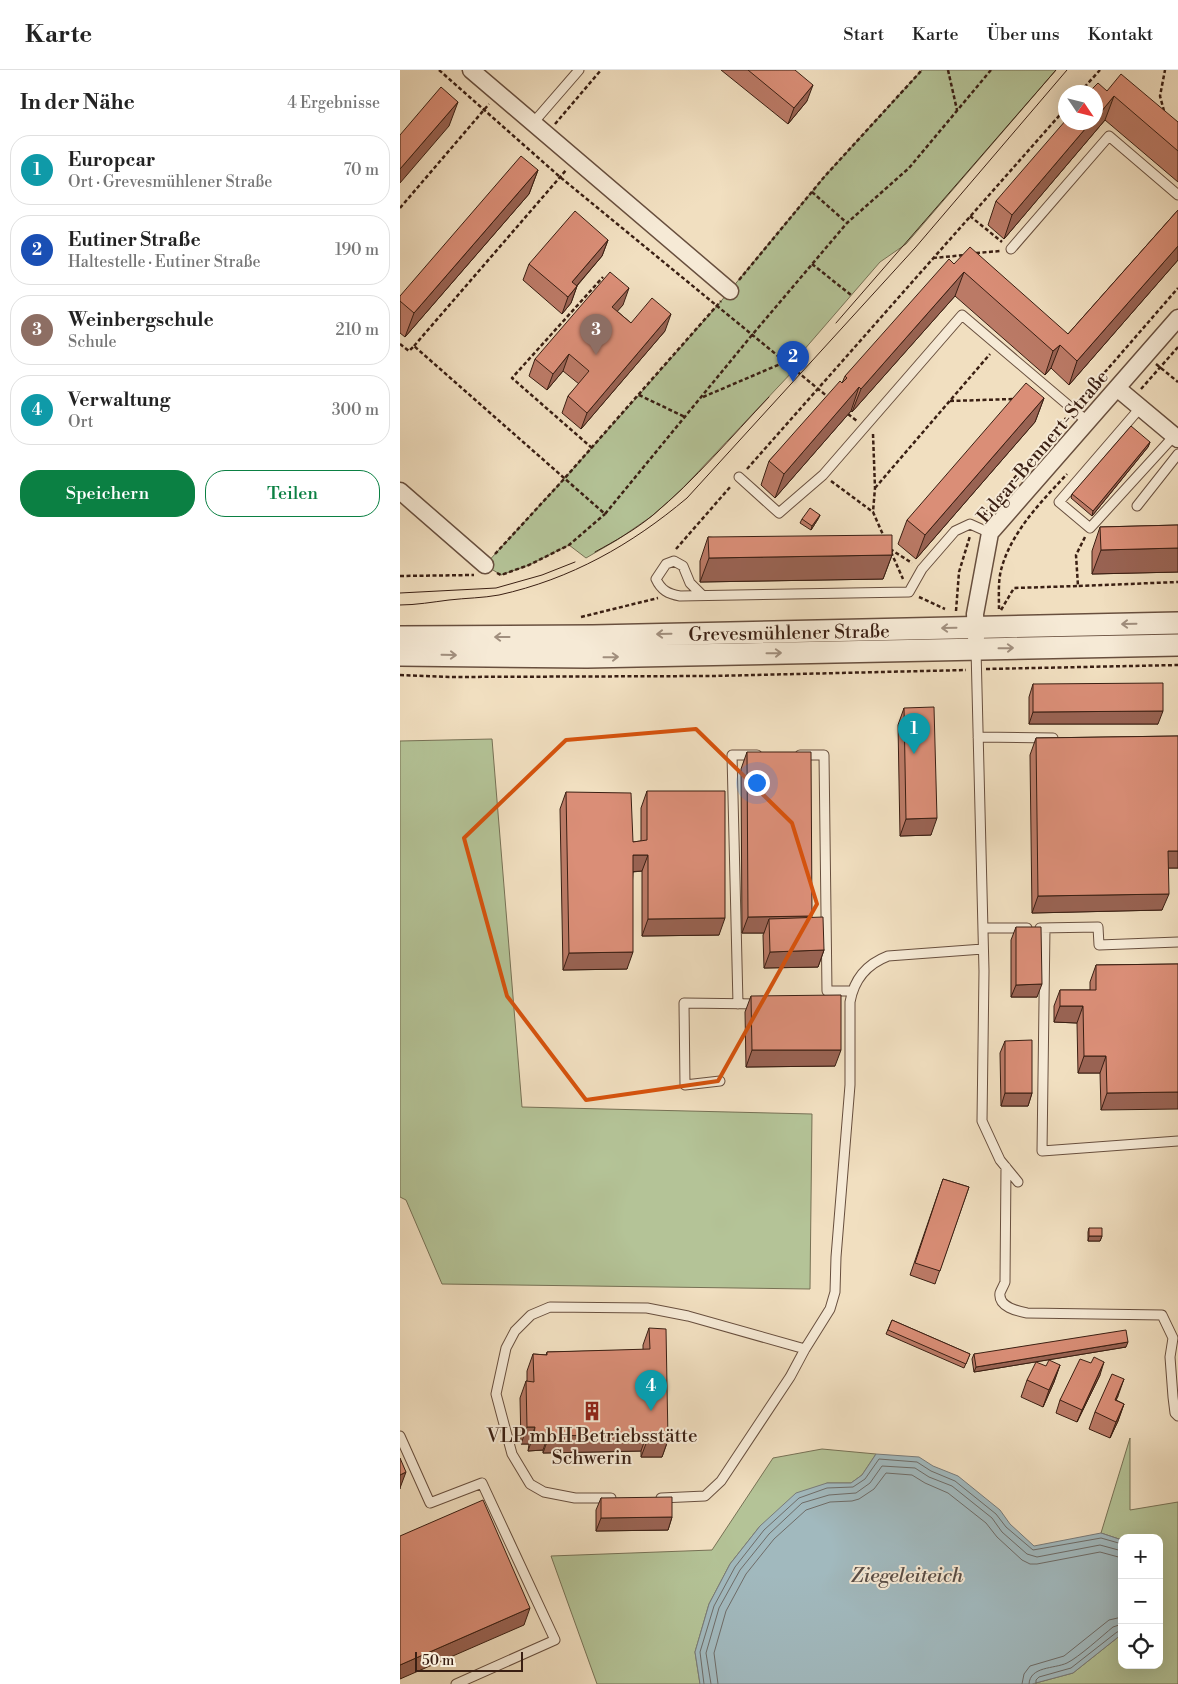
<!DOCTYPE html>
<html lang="de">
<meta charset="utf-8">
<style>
:root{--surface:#fff;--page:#f2f2f2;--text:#222;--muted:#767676;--line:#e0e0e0;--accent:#0b8043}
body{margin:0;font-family:"Libre Bodoni",serif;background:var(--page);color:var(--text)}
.controls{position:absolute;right:15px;bottom:15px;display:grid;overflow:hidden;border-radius:10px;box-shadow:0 5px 20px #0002}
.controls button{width:45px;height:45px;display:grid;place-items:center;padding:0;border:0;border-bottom:1px solid var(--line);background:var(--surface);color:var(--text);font:25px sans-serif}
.compass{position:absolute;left:658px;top:15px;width:45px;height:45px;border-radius:50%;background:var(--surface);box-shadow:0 5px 20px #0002;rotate:125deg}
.scale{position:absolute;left:15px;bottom:12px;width:108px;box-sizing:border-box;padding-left:5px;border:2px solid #3a1f13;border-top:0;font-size:14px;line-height:18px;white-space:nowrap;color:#3a1f13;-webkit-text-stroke:4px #f6ead6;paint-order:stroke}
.you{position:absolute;left:356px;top:712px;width:18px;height:18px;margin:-12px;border:4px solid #fff;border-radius:50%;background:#1a73e8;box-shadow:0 0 0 8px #1a73e833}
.badge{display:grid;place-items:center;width:32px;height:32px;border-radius:50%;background:var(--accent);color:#fff;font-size:16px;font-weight:700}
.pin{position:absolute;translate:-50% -41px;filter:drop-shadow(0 1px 2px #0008)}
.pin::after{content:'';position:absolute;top:26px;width:18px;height:15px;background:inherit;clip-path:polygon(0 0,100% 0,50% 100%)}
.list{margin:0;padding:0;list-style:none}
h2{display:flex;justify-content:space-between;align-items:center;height:65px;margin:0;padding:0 20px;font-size:21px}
h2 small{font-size:16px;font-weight:400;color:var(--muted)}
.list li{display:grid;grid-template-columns:32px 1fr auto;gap:15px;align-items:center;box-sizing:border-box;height:70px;margin:0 10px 10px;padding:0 10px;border:1px solid var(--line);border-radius:20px}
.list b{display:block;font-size:19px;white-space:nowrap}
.list p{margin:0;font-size:16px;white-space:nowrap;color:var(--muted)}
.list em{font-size:16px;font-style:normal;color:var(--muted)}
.actions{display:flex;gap:10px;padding:15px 20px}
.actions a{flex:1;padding:11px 0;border:1px solid var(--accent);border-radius:20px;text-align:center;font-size:18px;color:var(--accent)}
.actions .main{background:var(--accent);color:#fff}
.icon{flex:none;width:28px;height:28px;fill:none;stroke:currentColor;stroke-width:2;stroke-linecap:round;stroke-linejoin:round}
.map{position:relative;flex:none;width:778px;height:1614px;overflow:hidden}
header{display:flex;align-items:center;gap:30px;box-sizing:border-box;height:70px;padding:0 25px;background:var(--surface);border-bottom:1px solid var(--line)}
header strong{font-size:24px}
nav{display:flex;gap:28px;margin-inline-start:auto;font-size:18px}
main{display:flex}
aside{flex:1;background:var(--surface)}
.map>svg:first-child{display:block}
.green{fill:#b4c397;stroke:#777155}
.water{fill:#a1b9be;stroke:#787b7a}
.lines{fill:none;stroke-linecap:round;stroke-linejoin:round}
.shore{stroke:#6e6c68;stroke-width:1}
.service-casing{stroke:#684f3e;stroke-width:11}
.minor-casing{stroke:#684f3e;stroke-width:19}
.tertiary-casing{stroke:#684f3e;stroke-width:24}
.path{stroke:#3a1f13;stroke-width:2.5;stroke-dasharray:4 2.5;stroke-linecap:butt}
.service{stroke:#f6ead6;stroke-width:9}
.minor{stroke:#f6ead6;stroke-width:16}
.tertiary{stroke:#f6ead6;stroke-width:21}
.tram{stroke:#3a1f13;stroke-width:1}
.wall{fill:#bb7a66;stroke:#3a1f13}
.shaded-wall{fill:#996353;stroke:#3a1f13}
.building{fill:#da8e77;stroke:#3a1f13}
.oneway{stroke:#a18f7e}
.marked{fill:none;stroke:#d7530d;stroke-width:4;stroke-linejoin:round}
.labels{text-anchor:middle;stroke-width:4;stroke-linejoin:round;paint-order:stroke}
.street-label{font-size:19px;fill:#3a1f13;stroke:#f6ead6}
.poi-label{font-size:19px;fill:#3a1f13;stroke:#f6ead6}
.water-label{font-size:20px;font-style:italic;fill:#594d46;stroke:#f6ead6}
</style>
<header>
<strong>Karte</strong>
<nav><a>Start</a><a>Karte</a><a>Über uns</a><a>Kontakt</a></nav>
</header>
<main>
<aside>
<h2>In der Nähe<small>4 Ergebnisse</small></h2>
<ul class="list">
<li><span class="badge" style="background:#0f9aa8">1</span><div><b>Europcar</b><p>Ort · Grevesmühlener Straße</p></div><em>70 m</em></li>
<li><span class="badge" style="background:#1a4fb4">2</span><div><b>Eutiner Straße</b><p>Haltestelle · Eutiner Straße</p></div><em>190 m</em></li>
<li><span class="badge" style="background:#8d6e63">3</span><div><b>Weinbergschule</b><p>Schule</p></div><em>210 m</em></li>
<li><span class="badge" style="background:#0f9aa8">4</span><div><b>Verwaltung</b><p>Ort</p></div><em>300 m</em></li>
</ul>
<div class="actions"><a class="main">Speichern</a><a>Teilen</a></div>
</aside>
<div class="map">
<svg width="778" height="1614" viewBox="0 0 778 1614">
<rect width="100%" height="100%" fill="#f1dfc0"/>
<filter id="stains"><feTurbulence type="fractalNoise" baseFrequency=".004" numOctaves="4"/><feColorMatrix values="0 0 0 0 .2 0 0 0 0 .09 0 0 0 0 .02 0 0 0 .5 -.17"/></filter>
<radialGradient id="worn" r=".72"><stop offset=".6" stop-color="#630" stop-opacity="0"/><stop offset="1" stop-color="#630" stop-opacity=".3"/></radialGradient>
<path class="green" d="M522,0H656L506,174L480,192L390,296L394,300L281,420L252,446L217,470L186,488L169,475L129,495L101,505L85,495L164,409L239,325L317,236L425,106Z
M92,669L122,1037L412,1044L410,1219L42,1214L6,1130L0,1127V671Z
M730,1368V1440L778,1432V1614H632L673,1603L722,1564V1595H759V1468H722V1470L701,1463Z
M422,1379L476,1384L462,1405L451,1413H427L360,1456L330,1494L309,1534L295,1582L300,1614H197L151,1486L312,1480L373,1388Z"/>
<path class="water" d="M476,1384L519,1387L533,1396L558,1406L600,1440L610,1454L634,1476L701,1463L722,1470V1564L673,1603L632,1614H300L295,1582L309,1534L330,1494L360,1456L396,1423L427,1413H451L462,1405Z"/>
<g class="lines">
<path class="shore" d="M304,1614L300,1582L314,1536L335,1497L364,1460L399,1428L427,1418L453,1417L465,1409L479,1389L517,1392L531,1401L555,1411L596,1444L606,1457L633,1480L701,1468L722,1474
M311,1614L306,1583L319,1538L340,1500L369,1464L402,1433L429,1425L456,1423L470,1413L482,1396L515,1398L529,1407L552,1416L592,1448L602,1462L627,1484L637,1487L700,1475L722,1481
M318,1614L314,1583L326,1541L346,1504L374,1469L406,1440L430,1432L452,1431L459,1429L474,1419L486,1403L512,1405L525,1413L548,1423L586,1453L597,1467L622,1490L630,1494H637L700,1482L722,1488
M622,1614L624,1604L630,1596L664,1586L709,1550L722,1547
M629,1614C630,1596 654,1599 667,1593C679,1587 702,1566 713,1557L722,1554
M636,1614V1610L639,1607L671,1598L717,1562L722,1561"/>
<defs>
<path id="service" d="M133,53L179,0
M611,179L709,66L778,125
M740,338L659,432L690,458L774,366
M339,407L379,443L423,405L562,245L688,352
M737,436L778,384
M302,525L290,513L283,496L274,491L266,494L256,509C261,520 268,524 280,526L509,522L522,499L555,461L570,454L590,463
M576,579L584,901L582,1051L600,1090L618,1112
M578,667L653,668
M400,685H424L427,921H452
M583,858H627
M640,858L698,857L699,875L778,872
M645,858L642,1081L778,1071
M338,934L332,685H357
M320,1011L285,1015L284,933L360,934
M606,1097L605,1212C604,1215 601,1220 600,1223C598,1237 617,1241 627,1243L762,1245L773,1268L770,1287L773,1327L775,1343L778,1346
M0,1366L30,1433L82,1413L155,1570L56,1614
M211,1428H175L144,1422L130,1414L112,1384L96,1324L106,1278L115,1261L131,1245L150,1237L247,1238L288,1246L405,1279
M261,1428L305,1426L321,1411L390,1307L405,1279L430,1239L435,1222L436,1187L450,1015V932C454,909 467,894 488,886L583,879"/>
<path id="minor" d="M71,0L330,221
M717,318L778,369
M0,421L85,495
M576,568L575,544L590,463L778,248"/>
<path id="tertiary" d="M0,567L193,566L778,553
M0,585L187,587L778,575"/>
</defs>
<use href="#service" class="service-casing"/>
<use href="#minor" class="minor-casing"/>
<use href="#tertiary" class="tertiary-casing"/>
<path class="path" d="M39,0L160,107L428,327
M548,0L557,40
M680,22L700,0
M764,41L760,26L765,0
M155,54L201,0
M412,122L447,153
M0,138L89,34
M570,146L602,172
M576,183L600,181
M533,188L565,185
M412,194L451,225
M339,210L425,106L522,0
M0,274L9,281L14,276L205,444L352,265L447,153L509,98L591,0
M14,276L167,99
M756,294L778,312
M741,319L778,277
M239,325L285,347
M303,327L385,292
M550,331L613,329
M679,332L778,218
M448,344L457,351
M473,364L475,418L473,442
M192,378L112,308L203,207
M347,399L666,38
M431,411L473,442L484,467
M475,418L590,284
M580,448L666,348
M685,467L676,485L678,516L778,512
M276,479L331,416
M490,479L512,493
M491,482L503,509
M95,484L164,409L321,231
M97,503L101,505L129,495L169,475L205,444
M0,506L74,505
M519,527L545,539
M599,539C599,527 598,512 601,500C611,462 641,432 667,404
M601,540L614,518L678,516
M556,541L559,502L570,466
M181,547L258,528
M586,599L778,595
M0,605L49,607L312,606L566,600"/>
<use href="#service" class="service"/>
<use href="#minor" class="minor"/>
<use href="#tertiary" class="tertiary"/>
<path class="tram" d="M436,253L656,0
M195,482C215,471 235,460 253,445C295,410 331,367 369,327
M0,523L96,518L142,505L175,492
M0,535C16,535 33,532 49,530C66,528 83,528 99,525C171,509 231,475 287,428L515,178L667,0"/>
</g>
<path class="wall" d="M321,0H395L407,31L388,54Z
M707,21L778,52V112L705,50L604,169L588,155L596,131Z
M138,100L129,124L5,267L0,263V226Z
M778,140V190L669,315L651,298L645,305L555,226L452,342L451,341L375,428L361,415L369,391L442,313L445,306L554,194L668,264Z
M208,170L202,186L177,216L171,233L162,244L123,210L129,194Z
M223,235L217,241L231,253L265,261L181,359L162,343L168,326L179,314L163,301L147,320L129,306L135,289Z
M644,328L635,352L516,489L498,474L507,450Z
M750,372L748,377L692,446L671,428L672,424Z
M420,445L418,449L411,460L400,453L402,449Z
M778,455V502L692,504V481L700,457Z
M308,467L492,485L483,509L300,512V491Z
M633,614L758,654H629V627Z
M504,638L531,765L500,766L498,655Z
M778,666V798H768L762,840L632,843L630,685L636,668Z
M347,682L424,880L418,897L364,898L363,865L364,863H342L341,699Z
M247,721L319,865L242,866V801L233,802L227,899L163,900L160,739L166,722L233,772L241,771V738Z
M616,857L637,927H611V870Z
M778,894L701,1040L700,1003H678L677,953L654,952V936L660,920H690V912L696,895Z
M351,926L435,996L346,997L345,942Z
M605,971L632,1023L628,1036H601L600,983Z
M543,1109L569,1117L535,1214L510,1205Z
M689,1158L702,1166L700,1171H688V1162Z
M492,1250L570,1284L564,1298L486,1264Z
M249,1258L268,1370L262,1387H241V1381L143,1383V1380L128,1381L129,1374H121L120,1328L126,1311H127V1301L133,1284L146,1285L147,1282L243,1280V1275Z
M726,1277L574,1302L572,1289L574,1284Z
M691,1293L700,1305L677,1352L656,1343L660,1330Z
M660,1295L654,1312L643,1337L621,1327L627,1310Z
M718,1326L716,1330L724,1334L718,1351L710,1368L689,1359L695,1342Z
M201,1428L272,1447L268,1460L196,1461V1440Z"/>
<path class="shaded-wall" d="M413,15L407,31L388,54L394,38Z
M714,26L705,50L604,169L612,145L691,52H696V48Z
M58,32L49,56L0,113V99Z
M138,100L129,124L5,267L14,243Z
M208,170L202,186L167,227L172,212Z
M778,176V190L669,315L677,291Z
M564,202L555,226L452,342L461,319Z
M177,216L171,233L162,244L168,227Z
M229,218L223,235L206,254L212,237Z
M271,244L265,261L181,359L187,343Z
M660,275L651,298L645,305L653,281Z
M169,284L163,301L147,320L153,304Z
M459,317L451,341L375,428L384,404Z
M644,328L635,352L516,489L525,465Z
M750,372L748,377L692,446L693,441Z
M420,445L418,449L411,460L412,456Z
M778,478V502L692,504L701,480Z
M492,485L483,509L300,512L309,488Z
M763,641L758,654H629L633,642Z
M537,748L531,765L500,766L506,749Z
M768,781H778V798H762Z
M233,785H248L242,801L227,802Z
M769,824L762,840L632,843L638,826Z
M412,846L406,863L369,849L364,863H342L348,847Z
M325,848L319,865L242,866L248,849Z
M424,880L418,897L364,898L370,882Z
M233,882L227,899L163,900L169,883Z
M642,914L637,927H611L616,915Z
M660,936H683L677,953L654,952Z
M352,980H441L435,996L346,997Z
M684,986H706L700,1003H678Z
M778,1022V1039L701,1040L707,1023Z
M605,1023H632L628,1036H601Z
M689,1166H702L700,1171H688Z
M728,1272L726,1277L574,1302L576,1297Z
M704,1292L700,1305L677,1352L682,1340Z
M660,1295L654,1312L643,1337L649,1320Z
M724,1309L718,1326L708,1346L715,1330Z
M724,1334L718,1351L710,1368L716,1352Z
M127,1357H135L129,1374H121Z
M149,1363L143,1380L128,1381L134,1364Z
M247,1364L241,1381L143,1383L149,1366Z
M268,1370L262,1387H241L247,1371Z
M6,1402L0,1418V1419V1405Z
M272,1447L268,1460L196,1461L201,1448Z
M130,1538L124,1555L0,1609V1595Z"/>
<path class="building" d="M348,0H395L413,15L394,38Z
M721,4L778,52V81L714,26L696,48V22H689L698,13L707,21Z
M41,17L58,32L0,99V65Z
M666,50V52H691L612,145L596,131Z
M121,86L138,100L14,243L0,231V226Z
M778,140V176L677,291L660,275L653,281L564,202L461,319L459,317L454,323L384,404L369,391L440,311L442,313L447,308L445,306L549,189L554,194L570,177L668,264Z
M175,141L208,170L172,212L177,216L168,227L129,194Z
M210,202L229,218L212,237L231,253L252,228L271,244L187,343L168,326L189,301L169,284L153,304L135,289Z
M626,313L644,328L525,465L507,450Z
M731,356L750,372L693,441L672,424Z
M410,438L420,445L412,456L402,449Z
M778,455V478L701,480L700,457Z
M492,465V485L309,488L308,467Z
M763,613V641L633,642V614Z
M534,637L537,748L506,749L504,638Z
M778,666V781H768L769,824L638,826L636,668Z
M347,682H411L412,846L348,847Z
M247,721H325V848L248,849V785H233V882L169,883L166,722L231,723L233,772L247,770Z
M423,847L424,880L370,882L369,849Z
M616,857H641L642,914L616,915Z
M778,894V1022L707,1023L706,986H684L683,936H660V920H696V895Z
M441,925V980H352L351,926Z
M632,970V1023H605V971Z
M543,1109L569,1117L540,1201L515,1193Z
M689,1158H702V1166H689Z
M492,1250L570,1284L566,1294L488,1260Z
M249,1258L266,1259L268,1370L247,1371V1364L149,1366V1363L134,1364L135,1357H127L126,1311L134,1312L133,1284L147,1285V1282L250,1279Z
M726,1260L728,1272L576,1297L574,1284Z
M694,1287L704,1292L682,1340L660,1330L680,1289L691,1293Z
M649,1290L660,1295L649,1320L627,1310L636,1292L646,1296Z
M712,1304L724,1309L715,1330L724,1334L716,1352L695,1342Z
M0,1388L6,1402L0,1405Z
M272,1427V1447L201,1448V1428Z
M83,1430L130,1538L0,1595V1466Z"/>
<defs><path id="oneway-shaft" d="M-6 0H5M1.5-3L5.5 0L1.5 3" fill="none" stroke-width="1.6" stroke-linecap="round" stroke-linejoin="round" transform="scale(1.25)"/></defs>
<g class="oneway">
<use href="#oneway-shaft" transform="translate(729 554) rotate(179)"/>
<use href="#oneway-shaft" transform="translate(549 558) rotate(179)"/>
<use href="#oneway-shaft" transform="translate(264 564) rotate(179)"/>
<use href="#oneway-shaft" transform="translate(102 567) rotate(180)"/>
<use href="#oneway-shaft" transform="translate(606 578) rotate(-1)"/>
<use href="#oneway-shaft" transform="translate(374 583) rotate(-1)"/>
<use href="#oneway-shaft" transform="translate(49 585) rotate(1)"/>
<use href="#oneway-shaft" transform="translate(211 587) rotate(-1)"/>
</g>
<path class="marked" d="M296,659L392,753L417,834L318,1011L186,1030L107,926L64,768L166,670Z"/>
<defs>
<symbol id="building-bare" viewBox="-9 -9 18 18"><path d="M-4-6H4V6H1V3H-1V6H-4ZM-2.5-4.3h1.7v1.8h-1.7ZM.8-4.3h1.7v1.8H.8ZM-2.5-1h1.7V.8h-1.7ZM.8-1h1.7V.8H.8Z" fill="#8f2418" stroke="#f6ead6" stroke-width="2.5" paint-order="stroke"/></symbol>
</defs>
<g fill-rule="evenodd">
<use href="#building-bare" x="178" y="1327" width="28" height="28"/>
</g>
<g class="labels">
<g class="street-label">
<text transform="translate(642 376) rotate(-50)" y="7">Edgar-Bennert-Straße</text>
<text transform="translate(389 562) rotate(-1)" y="7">Grevesmühlener Straße</text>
</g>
<g class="poi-label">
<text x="192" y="1372">VLP mbH Betriebsstätte<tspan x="192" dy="22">Schwerin</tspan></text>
</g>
<g class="water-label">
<text x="507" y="1512">Ziegeleiteich</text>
</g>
</g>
<rect width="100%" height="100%" filter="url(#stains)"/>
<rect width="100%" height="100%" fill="url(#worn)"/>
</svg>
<div class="controls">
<button>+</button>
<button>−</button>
<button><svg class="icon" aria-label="locate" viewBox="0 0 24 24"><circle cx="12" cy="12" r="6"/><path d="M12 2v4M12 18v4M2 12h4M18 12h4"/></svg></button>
</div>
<svg class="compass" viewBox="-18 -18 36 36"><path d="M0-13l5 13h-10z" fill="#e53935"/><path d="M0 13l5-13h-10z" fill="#767676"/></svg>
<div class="scale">50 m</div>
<div class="you"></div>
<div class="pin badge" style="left:514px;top:684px;background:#0f9aa8">1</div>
<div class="pin badge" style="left:393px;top:312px;background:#1a4fb4">2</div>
<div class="pin badge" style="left:196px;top:285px;background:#8d6e63">3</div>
<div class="pin badge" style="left:251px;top:1341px;background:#0f9aa8">4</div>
</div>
</main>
